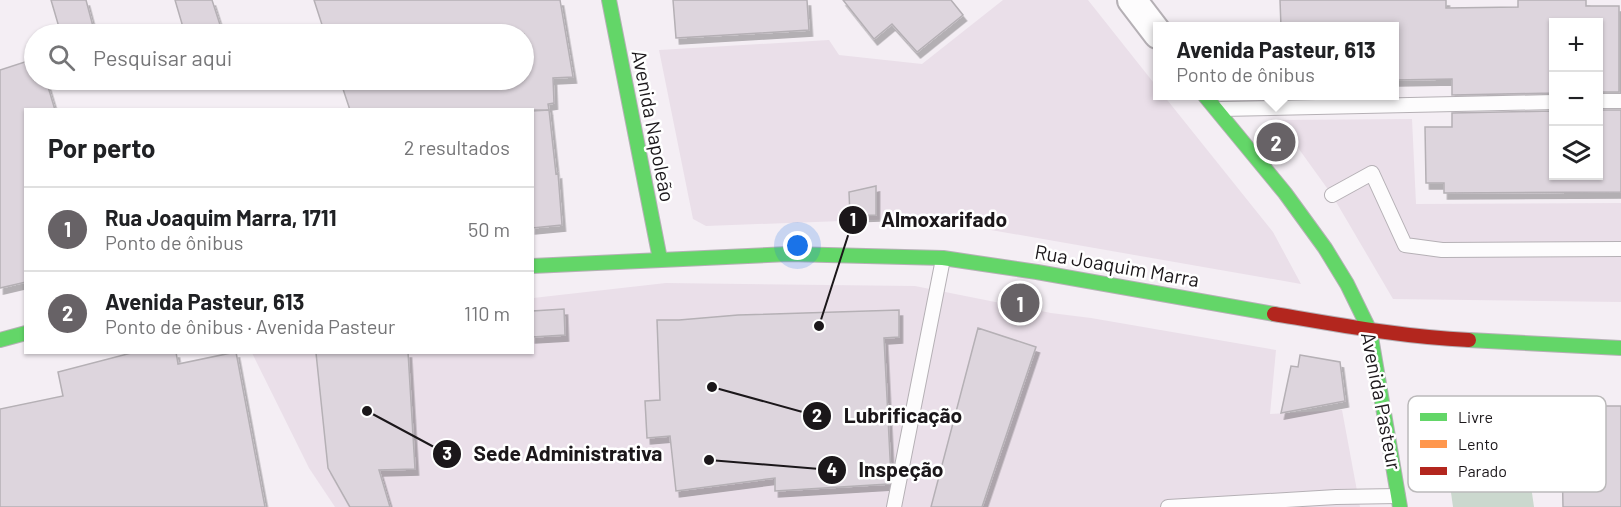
<!DOCTYPE html>
<html lang="pt">
<meta charset="utf-8">
<style>
:root{--surface:#fff;--page:#f6f6f6;--text:#202124;--muted:#757577;--line:#e0e0e0;--accent:#676266}
body{margin:0;font-family:Barlow,sans-serif;background:var(--page);color:var(--text)}
.controls{position:absolute;right:18px;top:18px;display:grid;overflow:hidden;border-radius:0px;box-shadow:0 2px 4px #0004}
.controls button{width:54px;height:54px;display:grid;place-items:center;padding:0;border:0;border-bottom:2px solid var(--line);background:var(--surface);color:var(--text);font:30px sans-serif}
.you{position:absolute;left:798px;top:246px;width:21px;height:21px;margin:-15px;border:4px solid #fff;border-radius:50%;background:#1a73e8;box-shadow:0 0 0 9px #1a73e833}
.badge{display:grid;place-items:center;width:39px;height:39px;border-radius:50%;background:var(--accent);color:#fff;font-size:20px;font-weight:700}
.pin{position:absolute;translate:-50% -50%;border:3px solid #fff;box-shadow:0 2px 6px #0006}
.popup{position:absolute;left:1153px;top:22px;width:246px;height:78px;box-sizing:border-box;display:grid;place-content:center;border-radius:0px;background:var(--surface);filter:drop-shadow(0 2px 4px #0005);font-size:20px;white-space:nowrap;color:var(--muted)}
.popup b{font-size:22px;color:var(--text)}
.popup::after{content:'';position:absolute;left:50%;top:100%;margin-left:-12px;border:12px solid transparent;border-top-color:var(--surface)}
.list{margin:0;padding:0;list-style:none}
h2{display:flex;justify-content:space-between;align-items:center;height:78px;margin:0;padding:0 24px;font-size:26px}
h2 small{font-size:20px;font-weight:400;color:var(--muted)}
.list li{display:grid;grid-template-columns:39px 1fr auto;gap:18px;align-items:center;box-sizing:border-box;height:84px;padding:0 24px;border-top:2px solid var(--line)}
.list b{display:block;font-size:22px;white-space:nowrap}
.list p{margin:0;font-size:20px;white-space:nowrap;color:var(--muted)}
.list em{font-size:20px;font-style:normal;color:var(--muted)}
.icon{flex:none;width:33px;height:33px;fill:none;stroke:currentColor;stroke-width:2;stroke-linecap:round;stroke-linejoin:round}
.map{position:relative;flex:none;width:1621px;height:507px;overflow:hidden}
.search{position:absolute;background:var(--surface);box-shadow:0 2px 4px #0004;left:24px;top:24px;width:510px;height:66px;display:flex;align-items:center;gap:15px;box-sizing:border-box;padding:0 21px;border-radius:33px;color:var(--muted);font-size:22px}
.panel{position:absolute;background:var(--surface);box-shadow:0 2px 4px #0004;left:24px;top:108px;width:510px;height:246px;border-radius:0px}
.map>svg:first-child{display:block}
.built{fill:#eadfe9}
.green{fill:#cbd8ce}
.building{fill:#ddd5dd;stroke:#b5b0b5;stroke-width:1.5;filter:url(#shadow)}
.lines{fill:none;stroke-linecap:round;stroke-linejoin:round}
.lane-casing{stroke:#b5b0b5;stroke-width:16}
.street-casing{stroke:#b5b0b5;stroke-width:32}
.fast-casing{stroke:#b5b0b5;stroke-width:16}
.jam-casing{stroke:#b5b0b5;stroke-width:16}
.lane{stroke:#fdfcfd;stroke-width:14}
.street{stroke:#fdfcfd;stroke-width:28}
.fast{stroke:#63d668;stroke-width:14}
.jam{stroke:#b3261e;stroke-width:14}
.labels{text-anchor:middle;stroke-width:5;stroke-linejoin:round;paint-order:stroke}
.street-label{font-size:20px;fill:#1b171a;stroke:#fff}
.key{fill:#fff;stroke:#bbb9ba;stroke-width:1.5}
.key-label{font-size:16px;fill:#1b171a}
.leader{fill:none;stroke:#1b171a;stroke-width:2}
.callout-dot{fill:#1b171a;stroke:#fff;stroke-width:2}
.mark-label{font-size:18px;text-anchor:middle;font-weight:bold;fill:#fff}
.callout-label{font-size:21px;text-anchor:middle;font-weight:bold;fill:#1b171a;stroke:#fff;stroke-width:5;stroke-linejoin:round;paint-order:stroke}
</style>
<div class="map">
<svg width="1621" height="507" viewBox="0 0 1621 507">
<defs>
<filter id="shadow"><feDropShadow dx="3.5" dy="6" stdDeviation="0" flood-color="#0004"/></filter>
</defs>
<rect width="100%" height="100%" fill="#f4eef4"/>
<path class="built" d="M1003,0H1088L1157,87L1158,96H1164L1273,232L1301,284L922,218L706,226L693,219L659,50L829,40L839,55L922,64Z
M1412,119L1416,204L1621,203V302L1393,299L1332,195L1278,120Z
M666,283L915,286L1051,313L1091,318L1276,350L1270,414L1342,410L1360,507H335L309,468L252,353L532,352L533,298Z"/>
<path class="green" d="M1522,423L1534,507H1453L1443,435Z"/>
<path class="building" d="M51,0H86L95,34H61Z
M175,0H212L223,34H185Z
M314,0H560L573,77L553,78L554,103L548,104L549,110H350L340,80H524V34H325Z
M673,0H807L809,30L676,38Z
M843,0H951L963,15L917,52L892,24L874,39Z
M1280,0H1446V8L1518,7V0H1586V6H1619V92H1599V22H1554V93L1452,95V79L1395,80V27H1281Z
M34,59V80H46L55,110H26V282L0,288V70Z
M549,110L556,174L558,173L562,225L532,228V111Z
M1599,110H1621V192L1444,193V183H1426L1425,127H1452V113L1554,111V176H1599Z
M876,186V215L850,216L849,192Z
M564,309L565,335L532,337V311Z
M899,310V337L884,338L891,477L889,484L775,491V478L676,491L670,436L647,438L645,401L660,400L657,320H679L738,315Z
M978,328L1036,347L982,507H931Z
M135,352H176L178,364L236,352L265,507H0V409L63,396L58,372Z
M408,352L415,469L379,470L390,507H350L328,468L316,353Z
M1300,355L1340,362L1345,401L1281,413L1291,366L1298,367Z
M1561,406H1621V507H1563Z"/>
<g class="lines">
<defs>
<path id="lane" d="M1598,101H1621
M1221,109L1554,102
M1332,195L1372,173L1405,245L1442,250L1621,249
M894,507L943,259
M1168,507L1336,497L1398,496"/>
<path id="street" d="M1132,0L1158,34"/>
<path id="fast" d="M609,0L660,259
M1205,96L1285,193L1325,248L1347,284L1370,331L1400,507
M532,266L789,254L943,258L1037,272L1274,314
M0,340L26,333
M1469,340L1621,348"/>
<path id="jam" d="M1274,314C1339,325 1403,337 1469,340"/>
</defs>
<use href="#lane" class="lane-casing"/>
<use href="#street" class="street-casing"/>
<use href="#fast" class="fast-casing"/>
<use href="#jam" class="jam-casing"/>
<use href="#lane" class="lane"/>
<use href="#street" class="street"/>
<use href="#fast" class="fast"/>
<use href="#jam" class="jam"/>
</g>
<g class="labels">
<g class="street-label">
<text transform="translate(653 126) rotate(79)" y="7">Avenida Napoleão</text>
<text transform="translate(1117 266) rotate(10)" y="7">Rua Joaquim Marra</text>
<text transform="translate(1381 401) rotate(79)" y="7">Avenida Pasteur</text>
</g>
</g>
<rect x="1408" y="396" width="198" height="96" rx="9" class="key"/>
<rect x="1420" y="413" width="27" height="8" fill="#63d668"/>
<rect x="1420" y="440" width="27" height="8" fill="#ff974d"/>
<rect x="1420" y="467" width="27" height="8" fill="#b3261e"/>
<g class="key-label">
<text x="1458" y="423">Livre</text>
<text x="1458" y="450">Lento</text>
<text x="1458" y="477">Parado</text>
</g>
<path class="leader" d="M819 326L853 220M712 387L817 416M367 411L447 454M709 460L832 470"/>
<g class="callout-dot">
<circle cx="819" cy="326" r="6"/>
<circle cx="712" cy="387" r="6"/>
<circle cx="367" cy="411" r="6"/>
<circle cx="709" cy="460" r="6"/>
<circle cx="853" cy="220" r="15"/>
<circle cx="817" cy="416" r="15"/>
<circle cx="447" cy="454" r="15"/>
<circle cx="832" cy="470" r="15"/>
</g>
<g class="mark-label">
<text x="853" y="226">1</text>
<text x="817" y="422">2</text>
<text x="447" y="460">3</text>
<text x="832" y="476">4</text>
</g>
<g class="callout-label">
<text x="944" y="227">Almoxarifado</text>
<text x="903" y="423">Lubrificação</text>
<text x="568" y="461">Sede Administrativa</text>
<text x="901" y="477">Inspeção</text>
</g>
</svg>
<div class="controls">
<button>+</button>
<button>−</button>
<button><svg class="icon" aria-label="layers" viewBox="0 0 24 24"><path d="M12 4l9 5-9 5-9-5zM3 14l9 5 9-5"/></svg></button>
</div>
<div class="you"></div>
<div class="pin badge" style="left:1020px;top:303px">1</div>
<div class="pin badge" style="left:1276px;top:142px">2</div>
<div class="popup"><b>Avenida Pasteur, 613</b>Ponto de ônibus</div>
<div class="search"><svg class="icon" aria-label="search" viewBox="0 0 24 24"><circle cx="10" cy="10" r="6"/><path d="M15 15l6 6"/></svg>Pesquisar aqui</div>
<section class="panel">
<h2>Por perto<small>2 resultados</small></h2>
<ul class="list">
<li><span class="badge">1</span><div><b>Rua Joaquim Marra, 1711</b><p>Ponto de ônibus</p></div><em>50 m</em></li>
<li><span class="badge">2</span><div><b>Avenida Pasteur, 613</b><p>Ponto de ônibus · Avenida Pasteur</p></div><em>110 m</em></li>
</ul>
</section>
</div>
